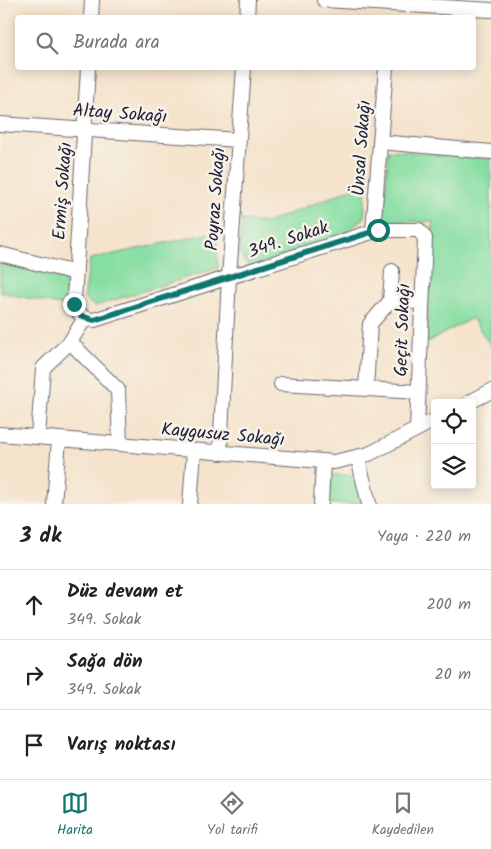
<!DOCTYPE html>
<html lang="tr">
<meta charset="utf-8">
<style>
:root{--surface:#fff;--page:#f6f6f6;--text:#222;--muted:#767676;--line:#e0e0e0;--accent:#0f766e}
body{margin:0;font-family:Kalam,sans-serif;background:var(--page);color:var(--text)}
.controls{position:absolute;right:15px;bottom:15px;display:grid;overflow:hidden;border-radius:5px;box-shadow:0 2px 12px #0003}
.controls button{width:45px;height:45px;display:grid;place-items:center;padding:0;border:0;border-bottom:1px solid var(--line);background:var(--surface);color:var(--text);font:25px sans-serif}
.stop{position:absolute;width:15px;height:15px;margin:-11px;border:4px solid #0f766e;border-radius:50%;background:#fff}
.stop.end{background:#0f766e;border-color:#fff;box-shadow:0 1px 5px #0008}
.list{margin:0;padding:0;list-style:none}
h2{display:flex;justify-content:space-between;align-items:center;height:65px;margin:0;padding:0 20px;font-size:21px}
h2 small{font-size:16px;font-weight:400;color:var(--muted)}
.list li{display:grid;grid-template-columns:32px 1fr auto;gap:15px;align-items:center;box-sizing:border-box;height:70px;padding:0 20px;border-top:1px solid var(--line)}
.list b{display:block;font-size:19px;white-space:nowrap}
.list p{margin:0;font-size:16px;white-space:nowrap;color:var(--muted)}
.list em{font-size:16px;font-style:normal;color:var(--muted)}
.icon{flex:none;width:28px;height:28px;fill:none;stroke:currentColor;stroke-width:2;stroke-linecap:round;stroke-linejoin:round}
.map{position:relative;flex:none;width:491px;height:504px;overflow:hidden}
.search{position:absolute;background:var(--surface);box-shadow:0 2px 12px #0003;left:15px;right:15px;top:15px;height:55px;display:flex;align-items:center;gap:12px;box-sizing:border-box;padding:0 18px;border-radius:5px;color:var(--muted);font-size:19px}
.sheet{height:275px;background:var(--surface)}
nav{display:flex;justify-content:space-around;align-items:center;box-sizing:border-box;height:70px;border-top:1px solid var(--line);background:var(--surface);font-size:14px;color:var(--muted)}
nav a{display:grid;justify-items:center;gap:2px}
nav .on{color:var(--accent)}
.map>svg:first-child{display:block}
.green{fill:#87dea3;stroke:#54806f}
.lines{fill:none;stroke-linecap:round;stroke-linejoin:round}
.minor-casing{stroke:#6c666e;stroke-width:16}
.minor{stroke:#fff;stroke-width:14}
.route{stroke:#0f766e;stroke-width:6}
.labels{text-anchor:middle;stroke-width:5;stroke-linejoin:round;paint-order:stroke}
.street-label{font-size:18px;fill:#22223b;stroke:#f7f3e8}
</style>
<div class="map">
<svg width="491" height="504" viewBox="0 0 491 504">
<rect width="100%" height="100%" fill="#f7f3e8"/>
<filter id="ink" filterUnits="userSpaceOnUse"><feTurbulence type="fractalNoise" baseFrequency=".02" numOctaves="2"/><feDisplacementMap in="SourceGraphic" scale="10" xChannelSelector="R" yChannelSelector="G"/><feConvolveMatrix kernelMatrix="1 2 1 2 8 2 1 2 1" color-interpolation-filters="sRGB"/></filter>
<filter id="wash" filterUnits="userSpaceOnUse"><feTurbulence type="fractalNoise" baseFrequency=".0096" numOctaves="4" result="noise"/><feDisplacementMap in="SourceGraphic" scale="20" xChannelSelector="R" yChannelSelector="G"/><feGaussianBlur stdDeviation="1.12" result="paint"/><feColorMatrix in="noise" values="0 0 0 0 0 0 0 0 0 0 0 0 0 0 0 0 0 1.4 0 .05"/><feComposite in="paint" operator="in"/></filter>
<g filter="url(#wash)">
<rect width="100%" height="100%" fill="#f5e3cc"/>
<path class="green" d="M388,150L491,159V346L472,318L426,343L433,222L384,221Z
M366,183L364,218L343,235L252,267C234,257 241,238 242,220L266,223Z
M217,232L218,268L95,306L84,299L90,259Z
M0,261L67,279L64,306L0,292Z
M331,475H353L361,504H329Z"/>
</g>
<g filter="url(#ink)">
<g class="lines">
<defs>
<path id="minor" d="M324,0L491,10
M91,18L92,0
M247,18L248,0
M88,68L74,300C76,311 82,320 94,320L378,230H419L425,238L417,429
M0,124L238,140
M380,142L491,152
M373,231L386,68
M0,254L76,273
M390,301L392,271
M70,342L85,318
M281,384L418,392
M366,389L370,324L390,301L422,302
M468,403L491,391
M0,434L334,462L369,454L435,420
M38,437L43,368L70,342L118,390L120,444
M220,453L229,277L244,68
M358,458L369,504
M54,504L59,439
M190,504L194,451
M321,504L323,462"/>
</defs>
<use href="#minor" class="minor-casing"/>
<use href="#minor" class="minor"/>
</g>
</g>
<g class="lines" filter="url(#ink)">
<path class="route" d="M74,304L81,316L94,320L378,230"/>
</g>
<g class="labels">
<g class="street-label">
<text transform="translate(120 113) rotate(4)" y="6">Altay Sokağı</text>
<text transform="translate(361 148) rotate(-86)" y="6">Ünsal Sokağı</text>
<text transform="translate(62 191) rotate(-86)" y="6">Ermiş Sokağı</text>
<text transform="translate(215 199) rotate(-86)" y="6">Poyraz Sokağı</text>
<text transform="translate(288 239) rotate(-18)" y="6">349. Sokak</text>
<text transform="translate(402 330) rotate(-88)" y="6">Geçit Sokağı</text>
<text transform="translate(223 434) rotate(5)" y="6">Kaygusuz Sokağı</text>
</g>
</g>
</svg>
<div class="controls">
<button><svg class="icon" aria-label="locate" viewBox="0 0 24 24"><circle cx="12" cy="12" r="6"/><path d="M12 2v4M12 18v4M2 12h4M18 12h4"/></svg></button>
<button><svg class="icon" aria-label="layers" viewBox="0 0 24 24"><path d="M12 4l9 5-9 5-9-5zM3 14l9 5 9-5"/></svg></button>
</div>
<div class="stop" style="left:378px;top:230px"></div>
<div class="stop end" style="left:74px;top:304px"></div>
<div class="search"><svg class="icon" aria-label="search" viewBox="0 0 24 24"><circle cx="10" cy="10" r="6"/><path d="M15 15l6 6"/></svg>Burada ara</div>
</div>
<section class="sheet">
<h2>3 dk<small>Yaya · 220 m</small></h2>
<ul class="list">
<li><svg class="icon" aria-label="ahead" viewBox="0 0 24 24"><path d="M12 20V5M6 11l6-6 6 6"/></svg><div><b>Düz devam et</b><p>349. Sokak</p></div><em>200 m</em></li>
<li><svg class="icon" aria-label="right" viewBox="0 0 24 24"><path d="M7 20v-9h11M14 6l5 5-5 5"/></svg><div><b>Sağa dön</b><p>349. Sokak</p></div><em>20 m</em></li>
<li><svg class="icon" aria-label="arrive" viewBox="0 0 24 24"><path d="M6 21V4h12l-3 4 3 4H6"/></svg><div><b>Varış noktası</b></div></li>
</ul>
</section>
<nav>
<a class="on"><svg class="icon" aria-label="map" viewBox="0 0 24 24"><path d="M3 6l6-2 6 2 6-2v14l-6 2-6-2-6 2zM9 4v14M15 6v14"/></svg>Harita</a>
<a><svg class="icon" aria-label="directions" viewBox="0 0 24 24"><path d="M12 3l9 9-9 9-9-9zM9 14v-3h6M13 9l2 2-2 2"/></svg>Yol tarifi</a>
<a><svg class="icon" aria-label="saved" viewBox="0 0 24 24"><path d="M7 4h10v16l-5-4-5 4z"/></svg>Kaydedilen</a>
</nav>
